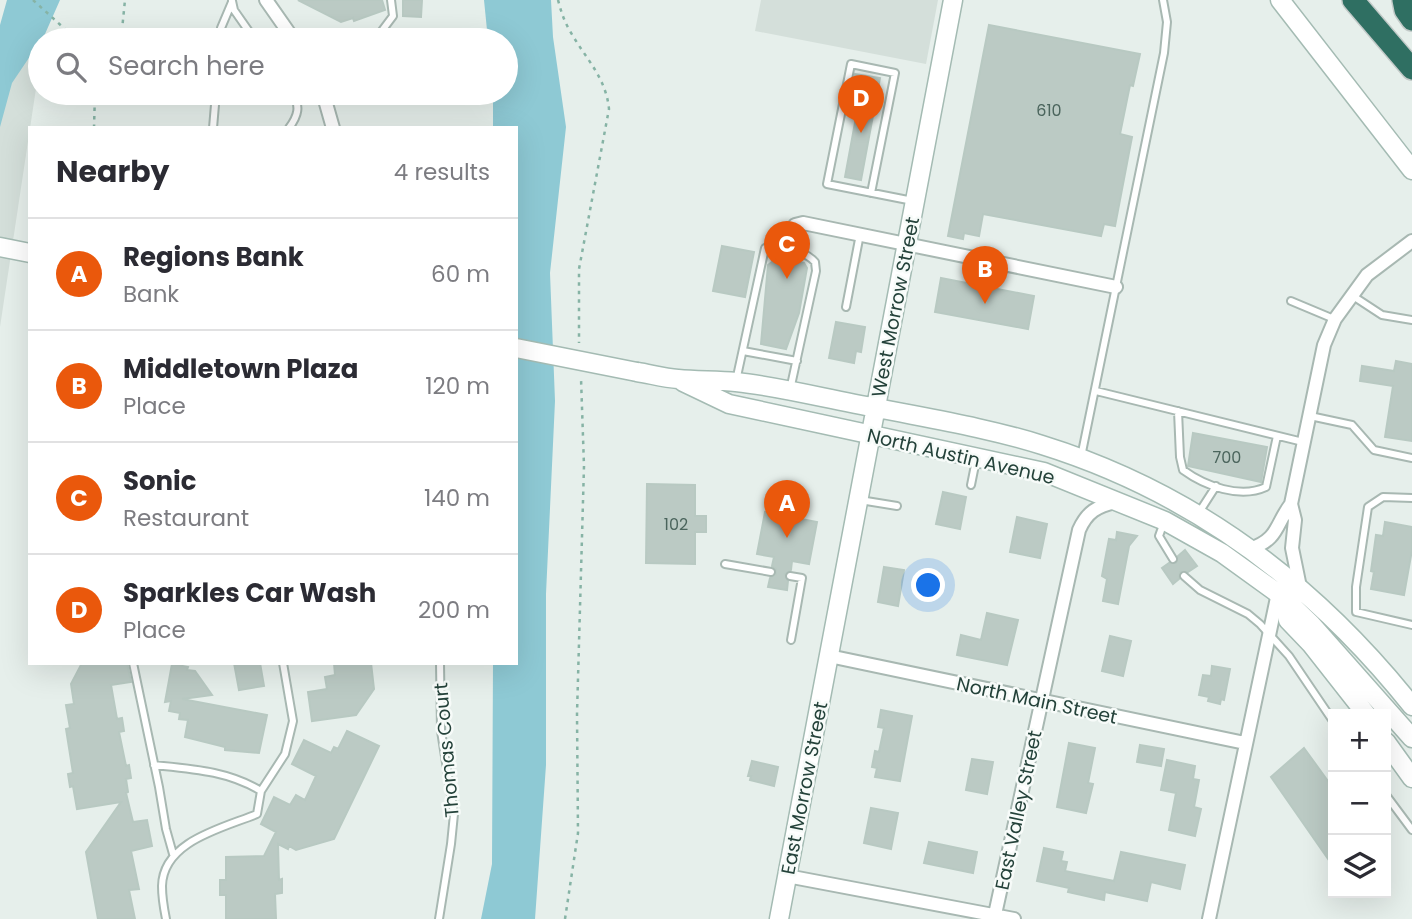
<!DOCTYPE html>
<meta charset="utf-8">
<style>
:root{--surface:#fff;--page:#f2f2f3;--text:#2b2b33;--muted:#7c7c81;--line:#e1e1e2;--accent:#ea580c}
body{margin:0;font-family:Poppins,sans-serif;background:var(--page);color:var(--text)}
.controls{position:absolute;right:21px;bottom:21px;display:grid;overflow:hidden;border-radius:0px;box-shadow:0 7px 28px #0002}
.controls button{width:63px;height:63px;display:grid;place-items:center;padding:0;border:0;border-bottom:2px solid var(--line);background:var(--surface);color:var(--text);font:35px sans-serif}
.you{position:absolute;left:929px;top:586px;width:24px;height:24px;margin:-18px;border:5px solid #fff;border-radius:50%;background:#1a73e8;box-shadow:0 0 0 10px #1a73e833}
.badge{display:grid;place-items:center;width:46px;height:46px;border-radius:50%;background:var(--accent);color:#fff;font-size:23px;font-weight:700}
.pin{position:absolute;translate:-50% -58px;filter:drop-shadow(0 2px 4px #0008)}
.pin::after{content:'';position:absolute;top:37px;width:24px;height:21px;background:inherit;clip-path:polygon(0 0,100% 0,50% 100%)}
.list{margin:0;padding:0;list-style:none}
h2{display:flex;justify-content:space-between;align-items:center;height:91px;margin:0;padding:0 28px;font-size:30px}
h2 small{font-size:23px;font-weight:400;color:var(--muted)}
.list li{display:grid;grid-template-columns:46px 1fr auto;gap:21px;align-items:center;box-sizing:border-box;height:112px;padding:0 28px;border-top:2px solid var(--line)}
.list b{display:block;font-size:26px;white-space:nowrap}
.list p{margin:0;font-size:23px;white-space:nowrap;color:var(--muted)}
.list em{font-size:23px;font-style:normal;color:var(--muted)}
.icon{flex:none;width:38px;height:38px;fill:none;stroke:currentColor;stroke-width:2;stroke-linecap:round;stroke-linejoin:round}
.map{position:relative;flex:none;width:1412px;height:919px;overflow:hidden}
.search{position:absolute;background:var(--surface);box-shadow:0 7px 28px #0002;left:28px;top:28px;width:490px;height:77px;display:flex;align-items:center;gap:18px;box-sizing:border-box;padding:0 24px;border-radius:38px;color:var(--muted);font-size:26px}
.panel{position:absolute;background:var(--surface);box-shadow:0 7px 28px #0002;left:28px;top:126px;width:490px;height:539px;border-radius:0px}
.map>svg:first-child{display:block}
.built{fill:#d4dfda}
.water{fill:#8ec9d4}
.building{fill:#bbcac4;stroke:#b8c9c2;stroke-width:2}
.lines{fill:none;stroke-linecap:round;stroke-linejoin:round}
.lane-casing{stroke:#a8b8b2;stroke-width:10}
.street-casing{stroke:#a8b8b2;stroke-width:16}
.secondary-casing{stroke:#a4bbb3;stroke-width:21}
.highway-casing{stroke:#c2cac8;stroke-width:24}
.path{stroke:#86b3a5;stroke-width:2.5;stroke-dasharray:3.5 5;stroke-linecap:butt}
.lane{stroke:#fff;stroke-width:6}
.street{stroke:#fff;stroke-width:12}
.secondary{stroke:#fff;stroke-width:18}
.highway{stroke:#2f6f62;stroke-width:21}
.secondary-bridge-casing{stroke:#a4bbb3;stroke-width:21;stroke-linecap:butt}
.secondary-bridge{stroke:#fff;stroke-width:18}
.labels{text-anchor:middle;stroke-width:5;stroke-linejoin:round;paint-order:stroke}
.number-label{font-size:16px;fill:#4a645c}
.street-label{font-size:19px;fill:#24423a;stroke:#f7fbf9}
</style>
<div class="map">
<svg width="1412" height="919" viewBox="0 0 1412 919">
<rect width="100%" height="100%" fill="#e6efeb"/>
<path class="built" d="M761,0H938L926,64L755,31Z
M0,25L44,36V40H40V62L0,327Z"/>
<path class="water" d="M7,0H60L45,34L12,83L0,127V25Z
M484,0H551L553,37L566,127L550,273L555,401L546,594V765L535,919H481L492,864L493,663H516V128H493V93H506V40H488Z"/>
<path class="building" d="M298,0H382L385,10L354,21L353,18L341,22Z
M403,0H422L421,17L403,16Z
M989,25L1140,54L1133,86L1130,85L1120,134L1132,137L1115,226L1104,224L1101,236L983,214L979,236L964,233L963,239L948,236Z
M855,74L880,78L861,180L845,177L861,90L853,88Z
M722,246L754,252L745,297L713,291Z
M777,258L804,263L807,268L799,313L786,349L761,344L768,265Z
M941,278L1034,296L1028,329L935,312Z
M836,322L865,327L861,352L856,351L854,363L829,358Z
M1396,361L1412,364V441L1385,437L1393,386L1360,381L1362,366L1394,371Z
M1193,433L1267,447L1261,482L1188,466Z
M647,484L695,485V516H706V532H695V564L646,563Z
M943,492L966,497L960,529L936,524Z
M765,512L817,522L809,564L792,561L791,570L785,574L788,581L787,590L768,587L770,578L776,574V569L772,566L774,557L757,554Z
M1017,517L1047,524L1040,558L1010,552Z
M1385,522L1412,527V550L1404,595L1371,589L1374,572L1371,571L1376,535L1383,536Z
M1117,532L1137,536L1129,546L1118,604L1103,601L1107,579L1102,576L1109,539L1116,540Z
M1185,550L1197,566L1188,572H1180L1179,579L1173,584L1162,568L1169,563H1176L1178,556Z
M884,567L904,570L898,606L878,602Z
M987,613L1018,620L1007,665L957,655L961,635L981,640Z
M1110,636L1131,641L1123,676L1102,671Z
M82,663H127L131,682L111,685L117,719L122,718L124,731L119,732L126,766L129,765L131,778L126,779L128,792L126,793L133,822L147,820L152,846L131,851L139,889L129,890L135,919H98L86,852L121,802L77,809L73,786L70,787L68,774L73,773L66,729L70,728L66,705L74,704L71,684Z
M234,663H260L264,686L239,690Z
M334,663H371L374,689L356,715L312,721L308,692L327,689L325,677L335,675Z
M172,664L188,667L187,670L195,671L212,695L182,699L267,715L259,753L225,750V747L185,737L188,720L179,719L180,713L169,711L171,701L165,702Z
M1212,666L1230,669L1224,700L1221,699L1220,704L1208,701L1209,697L1199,695L1203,675L1211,676Z
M881,710L912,716L900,781L875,777L877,768L872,767L875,751L879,752L884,728L878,727Z
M347,731L379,746L334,839L296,850L289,846L288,849L278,844L279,880L282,879V893L275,894L276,919H226V895H220V880H226V857L264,856L276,832L261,824L274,797L290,805L296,795L305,800L316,776L292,764L304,740L331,753L334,747L338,749Z
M1069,743L1095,748L1088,783L1093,784L1086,813L1057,807Z
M1140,745L1164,749L1161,766L1137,762Z
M1304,748L1333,788V866L1271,777Z
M972,759L993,762L987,794L966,790Z
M1167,760L1195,766L1193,779L1199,780L1194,807L1201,809L1195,836L1169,830L1176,793L1161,790Z
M752,761L778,767L774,786L750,780L751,776H748Z
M871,808L898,813L891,849L864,843Z
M929,842L977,852L973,873L924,863Z
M1044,848L1063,852L1061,861L1067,862L1065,871L1114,881L1121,852L1185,865L1180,889L1151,882L1147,901L1105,892L1104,900L1068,892L1069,888L1037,881Z"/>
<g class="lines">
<defs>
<path id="lane" d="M232,1L234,10L255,40
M220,40L221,28L232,2
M375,40L393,16L391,0
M213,128L216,93
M289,128C298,116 301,106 292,93
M871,193L895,73L851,64L827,184L913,201
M1353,296L1382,315L1412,320
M1291,301L1334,319
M846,307L860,234
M743,351L797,361
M736,381L765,248C779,243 805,251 815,262L816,271L790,390
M1096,391L1303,442
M1178,411L1180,457L1183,470C1205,486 1240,499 1266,487L1277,436
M1310,416L1352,425L1374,450L1412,458
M1081,457L1164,53L1167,22L1163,0
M971,485L976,460
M1412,498L1383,497L1368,507L1356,587V612L1412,625
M860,500L897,506
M1198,514L1216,486
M1164,522L1159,536L1173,559
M725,564L771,572
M790,576L802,578L791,640
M1184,576L1200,590L1248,614L1260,624L1289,656L1333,721
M133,663L159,787L166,829L173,854
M154,765C193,769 228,771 261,791
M1386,795L1412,830
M166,919C164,909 162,896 162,886C163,841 223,828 257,814L261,791L285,754L293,721L283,663
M439,919L451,844L454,814L441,731L440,663"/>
<path id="street" d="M266,0L294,40
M323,93L333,128
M783,248L795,225L803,223L1116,287
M1250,549C1279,539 1275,525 1291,504
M1300,587L1292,548L1295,520L1291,504L1324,345L1335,319L1367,275L1412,241
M829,656L1245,743
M787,876L1014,919
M994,919L1079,530C1087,512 1097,506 1116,502
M1209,919L1278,593"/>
<path id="secondary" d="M1280,0L1412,170
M0,247L30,253
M637,372C650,374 664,378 678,379C697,381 717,380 736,382C783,387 830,400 877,408C932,419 988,428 1042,445C1193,492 1314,583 1412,706
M683,382L729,404L1044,472L1165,521L1222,553L1283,597L1311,624L1412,738
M1283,597L1288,620L1311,644L1366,714
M1386,742L1412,778
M779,919L953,0"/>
<path id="highway" d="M1353,0L1412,69
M1403,0L1405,10L1412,20"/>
</defs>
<use href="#lane" class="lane-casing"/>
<use href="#street" class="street-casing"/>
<use href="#secondary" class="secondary-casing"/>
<use href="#highway" class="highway-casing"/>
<path class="path" d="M33,0L77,40
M558,0C561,11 564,21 570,31C585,58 606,77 609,109L579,269V343
M65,30L60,35L66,40
M121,40L125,0
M94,128L95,93
M565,919L578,833L577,714L584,466L581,378"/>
<use href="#lane" class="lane"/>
<use href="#street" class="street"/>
<use href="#secondary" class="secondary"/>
<use href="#highway" class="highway"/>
<defs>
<path id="secondary-bridge" d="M516,348L637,372"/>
</defs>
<use href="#secondary-bridge" class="secondary-bridge-casing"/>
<use href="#secondary-bridge" class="secondary-bridge"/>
</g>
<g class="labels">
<g class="number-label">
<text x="1049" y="116">610</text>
<text x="1227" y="463">700</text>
<text x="676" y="530">102</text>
</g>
<g class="street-label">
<text transform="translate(895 307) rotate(-79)" y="7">West Morrow Street</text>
<text transform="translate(961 456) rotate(13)" y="7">North Austin Avenue</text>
<text transform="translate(1037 700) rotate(12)" y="7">North Main Street</text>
<text transform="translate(446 750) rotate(-95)" y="7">Thomas Court</text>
<text transform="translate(804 788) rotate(-79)" y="7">East Morrow Street</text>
<text transform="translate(1018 810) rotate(-78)" y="7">East Valley Street</text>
</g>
</g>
</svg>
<div class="controls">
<button>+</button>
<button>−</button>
<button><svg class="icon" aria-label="layers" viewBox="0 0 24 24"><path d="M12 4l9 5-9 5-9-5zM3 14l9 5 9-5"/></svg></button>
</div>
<div class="you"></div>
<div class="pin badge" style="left:787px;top:538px">A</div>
<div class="pin badge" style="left:985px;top:304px">B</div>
<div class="pin badge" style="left:787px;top:279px">C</div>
<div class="pin badge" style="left:861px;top:133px">D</div>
<div class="search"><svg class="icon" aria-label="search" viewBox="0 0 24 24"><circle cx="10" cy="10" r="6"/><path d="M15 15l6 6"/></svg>Search here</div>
<section class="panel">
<h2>Nearby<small>4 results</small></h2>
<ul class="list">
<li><span class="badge">A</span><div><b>Regions Bank</b><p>Bank</p></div><em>60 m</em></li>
<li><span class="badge">B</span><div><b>Middletown Plaza</b><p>Place</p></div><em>120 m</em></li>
<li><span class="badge">C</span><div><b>Sonic</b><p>Restaurant</p></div><em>140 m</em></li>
<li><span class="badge">D</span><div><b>Sparkles Car Wash</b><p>Place</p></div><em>200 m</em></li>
</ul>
</section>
</div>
